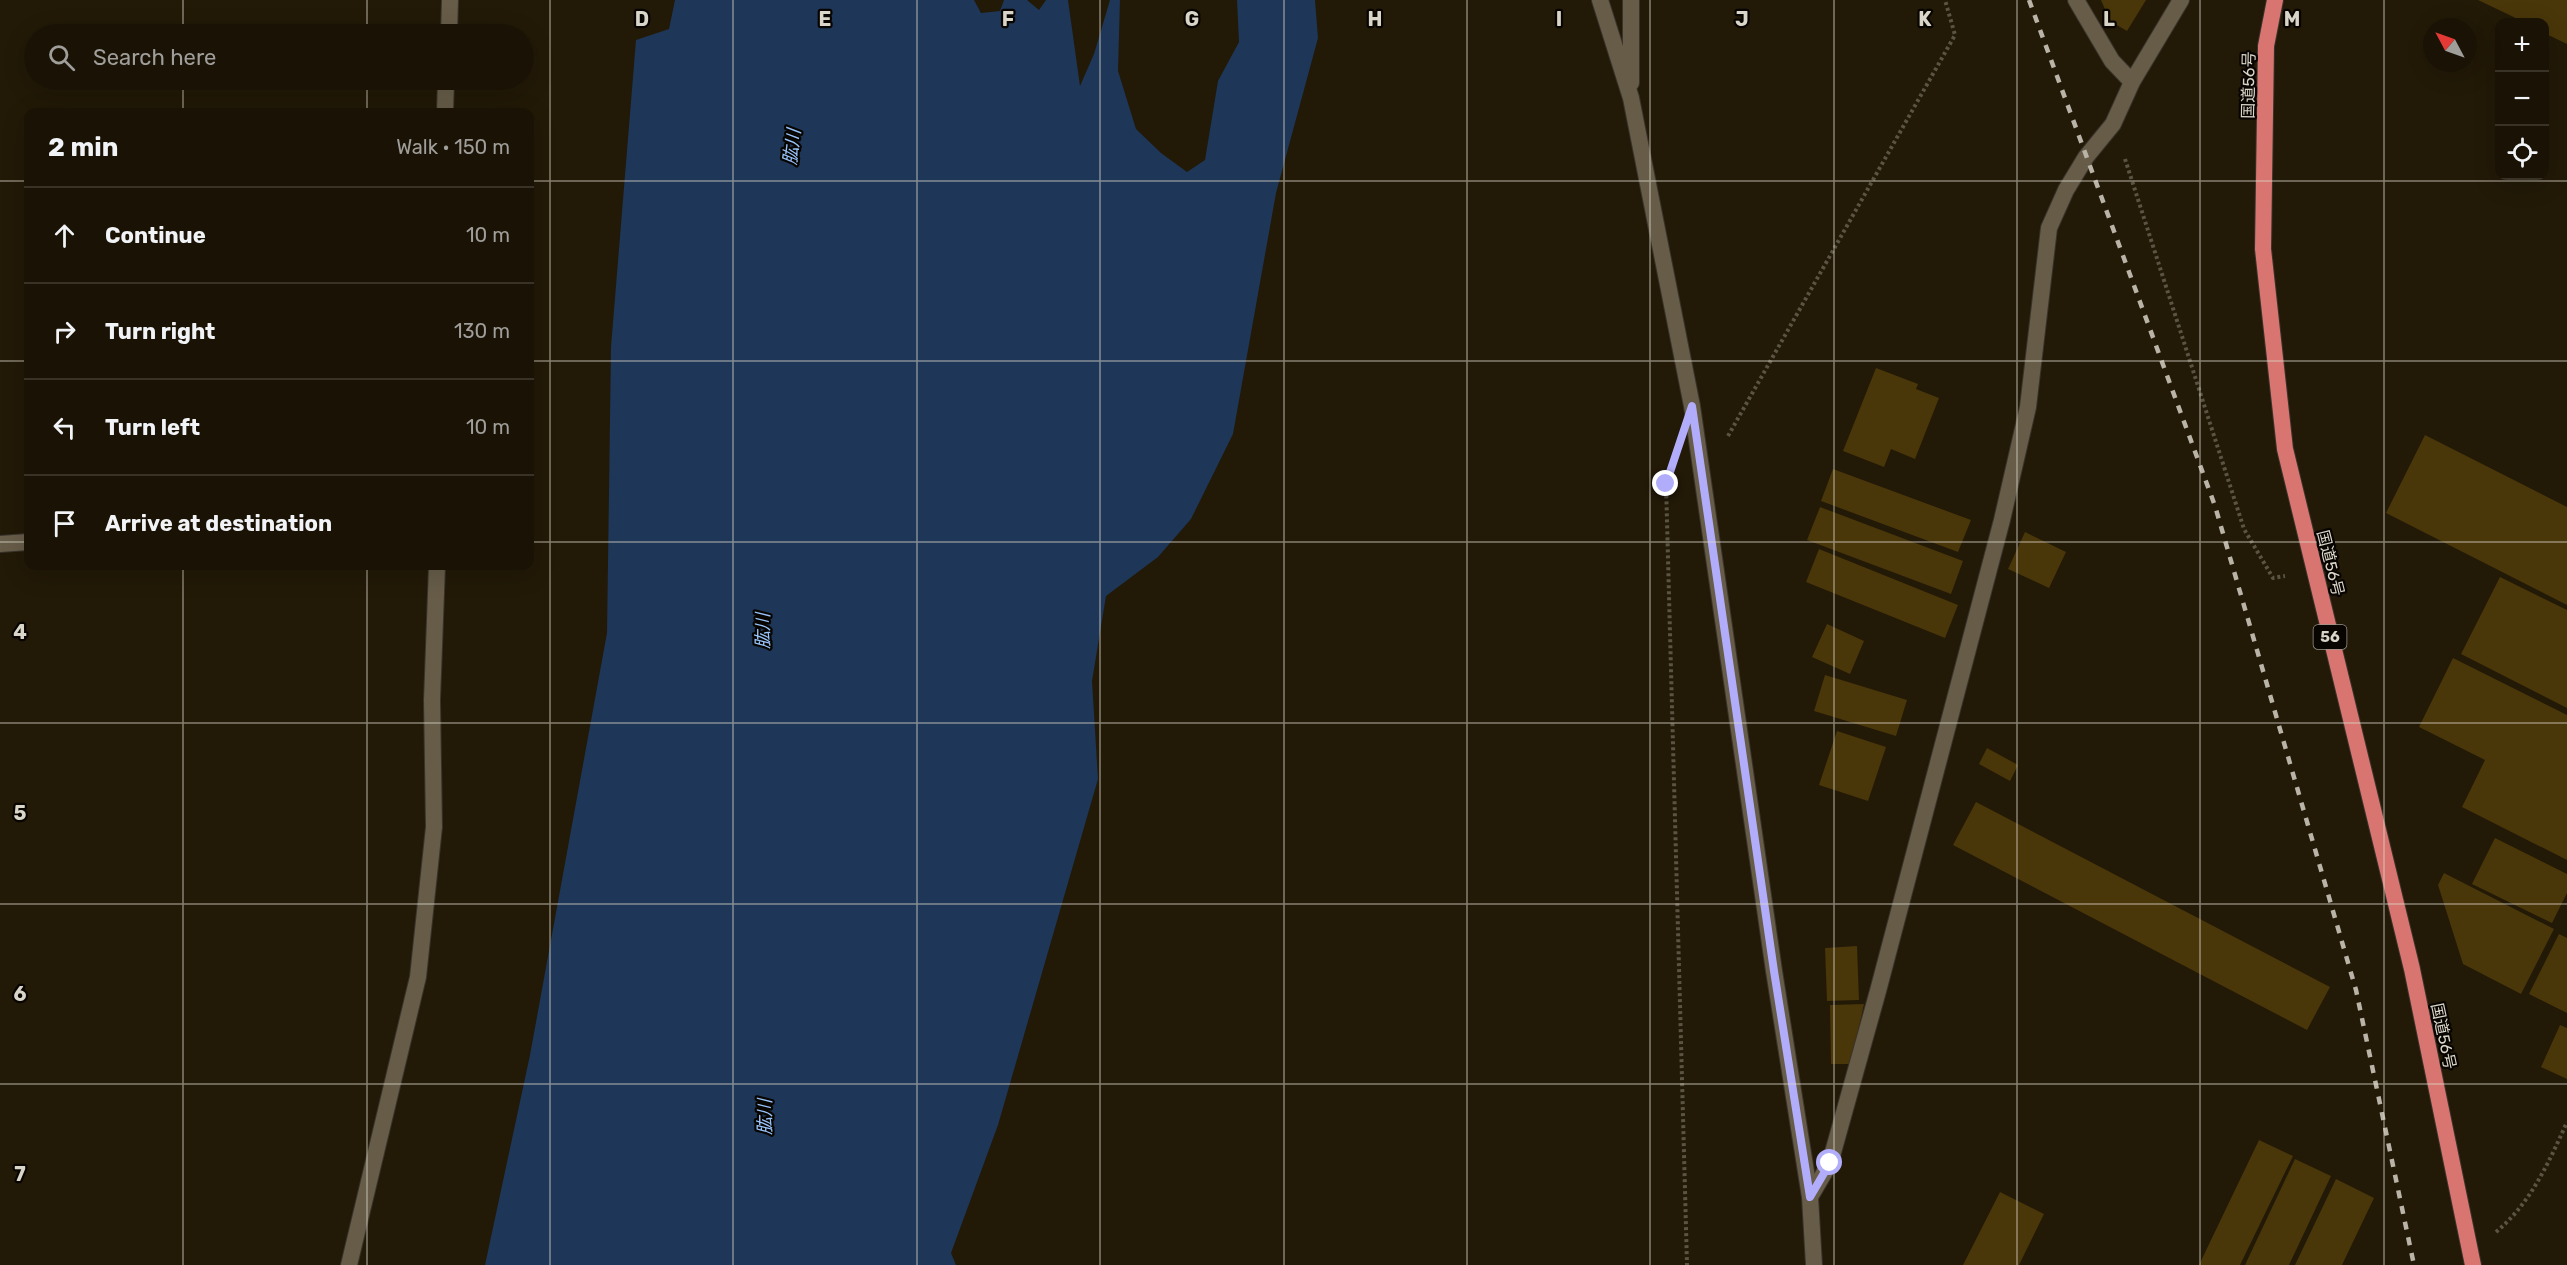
<!DOCTYPE html>
<meta charset="utf-8">
<style>
:root{--surface:#1a1305;--page:#272013;--text:#f1f3f6;--muted:#9f9e9a;--line:#383227}
body{margin:0;font-family:Rubik,"Noto Sans JP",sans-serif;background:var(--page);color:var(--text)}
.controls{position:absolute;right:18px;top:18px;display:grid;overflow:hidden;border-radius:12px;box-shadow:0 6px 24px #0002}
.controls button{width:54px;height:54px;display:grid;place-items:center;padding:0;border:0;border-bottom:2px solid var(--line);background:var(--surface);color:var(--text);font:30px sans-serif}
.compass{position:absolute;left:2423px;top:18px;width:54px;height:54px;border-radius:50%;background:var(--surface);box-shadow:0 6px 24px #0002;rotate:311deg}
.stop{position:absolute;width:18px;height:18px;margin:-14px;border:4px solid #b1adfa;border-radius:50%;background:#fff}
.stop.end{background:#b1adfa;border-color:#fff;box-shadow:0 2px 6px #0008}
.list{margin:0;padding:0;list-style:none}
h2{display:flex;justify-content:space-between;align-items:center;height:78px;margin:0;padding:0 24px;font-size:26px}
h2 small{font-size:20px;font-weight:400;color:var(--muted)}
.list li{display:grid;grid-template-columns:39px 1fr auto;gap:18px;align-items:center;box-sizing:border-box;height:96px;padding:0 24px;border-top:2px solid var(--line)}
.list b{display:block;font-size:22px;white-space:nowrap}
.list em{font-size:20px;font-style:normal;color:var(--muted)}
.icon{flex:none;width:33px;height:33px;fill:none;stroke:currentColor;stroke-width:2;stroke-linecap:round;stroke-linejoin:round}
.map{position:relative;flex:none;width:2567px;height:1265px;overflow:hidden}
.search{position:absolute;background:var(--surface);box-shadow:0 6px 24px #0002;left:24px;top:24px;width:510px;height:66px;display:flex;align-items:center;gap:15px;box-sizing:border-box;padding:0 21px;border-radius:33px;color:var(--muted);font-size:22px}
.panel{position:absolute;background:var(--surface);box-shadow:0 6px 24px #0002;left:24px;top:108px;width:510px;height:462px;border-radius:12px}
.map>svg:first-child{display:block}
.water{fill:#1e3657}
.building{fill:#493609}
.lines{fill:none;stroke-linecap:round;stroke-linejoin:round}
.minor-casing{stroke:#39332c;stroke-width:18}
.trunk-casing{stroke:#39332c;stroke-width:18}
.path{stroke:#5b5443;stroke-width:4;stroke-dasharray:3 3;stroke-linecap:butt}
.minor{stroke:#665c48;stroke-width:16}
.trunk{stroke:#d87570;stroke-width:16}
.rail{stroke:#b9b4a7;stroke-width:4.5;stroke-dasharray:8 8;stroke-linecap:butt}
.route{stroke:#b1adfa;stroke-width:8}
.grid{fill:none;stroke:#dad5c9;stroke-width:1.5;stroke-opacity:0.55}
.labels{text-anchor:middle;stroke-width:4.5;stroke-linejoin:round;paint-order:stroke}
.shield{fill:#080501;stroke:#9b978d;stroke-width:1.5}
.shield-label{font-size:15px;font-weight:bold;fill:#dad5c9}
.street-label{font-size:16px;fill:#dad5c9;stroke:#080501}
.water-label{font-size:18px;font-style:italic;fill:#98c4fe;stroke:#080501}
.grid-label{font-size:20px;text-anchor:middle;font-weight:bold;fill:#dad5c9;stroke:#080501;stroke-width:4.5;stroke-linejoin:round;paint-order:stroke}
</style>
<div class="map">
<svg width="2567" height="1265" viewBox="0 0 2567 1265">
<rect width="100%" height="100%" fill="#221907"/>
<path class="water" d="M675,0H974L981,13L1000,11L1004,0H1027L1039,10L1046,0H1068L1080,86L1094,54L1110,0H1120L1118,71L1136,129L1161,153L1187,172L1205,160L1218,81L1239,42L1237,0H1315L1318,38L1276,193L1233,434L1191,519L1158,557L1106,596L1092,681L1098,779L998,1125L951,1253L956,1265H485L530,1055L607,633L611,347L636,40L669,29Z"/>
<path class="building" d="M2101,0H2146L2127,31L2110,21Z
M2478,0H2567V44L2544,33V22H2524Z
M1876,368L1918,384L1916,389L1939,398L1915,459L1891,449L1884,467L1843,451Z
M2425,435L2567,507V605L2386,513Z
M1833,469L1971,520L1958,552L1821,501Z
M1820,507L1963,561L1951,594L1807,540Z
M2025,532L2066,552L2049,588L2008,569Z
M1819,549L1958,605L1945,638L1806,582Z
M2500,577L2567,610V708L2461,654Z
M1827,624L1864,641L1850,674L1812,657Z
M2453,658L2567,715V860L2462,807L2485,760L2419,727Z
M1825,675L1907,700L1896,736L1814,711Z
M1837,731L1886,747L1868,801L1819,785Z
M1987,748L2018,765L2010,781L1979,764Z
M1976,802L2330,987L2307,1030L1953,845Z
M2495,838L2567,874V893L2552,923L2472,884Z
M2444,873L2554,929L2521,994L2463,964L2438,885Z
M2559,934L2567,938V1013L2529,994Z
M1857,946L1859,1000L1827,1001L1825,948Z
M1864,1004L1851,1064H1831L1830,1005Z
M2560,1025L2567,1028V1079L2541,1067Z
M2259,1140L2293,1156L2240,1265H2199Z
M2295,1159L2331,1176L2289,1265H2245Z
M2336,1179L2374,1198L2342,1265H2295Z
M2000,1192L2044,1214L2019,1265H1963Z"/>
<g class="lines">
<defs>
<path id="minor" d="M1600,0L1631,98L1692,406L1774,971L1810,1197L1814,1265
M1631,0V83
M2076,0L2112,61L2132,82
M449,34L450,0
M445,112L446,80
M0,544L28,542
M1810,1197L1830,1163L1878,991L2002,520L2028,407L2049,228L2066,190L2086,157L2113,124L2132,82L2181,0
M349,1265L418,977L434,827L432,700L437,566"/>
<path id="trunk" d="M2275,0L2266,46L2263,249L2285,449L2412,969L2473,1265"/>
</defs>
<use href="#minor" class="minor-casing"/>
<use href="#trunk" class="trunk-casing"/>
<path class="path" d="M2125,159L2244,529L2273,578L2285,576
M1728,436L1955,35L1945,0
M1670,472L1666,484L1687,1265
M2496,1232C2531,1203 2549,1162 2567,1122"/>
<use href="#minor" class="minor"/>
<use href="#trunk" class="trunk"/>
<path class="rail" d="M2029,0L2215,506L2356,990L2414,1265"/>
</g>
<g class="lines">
<path class="route" d="M1666,484L1692,406L1774,971L1810,1197L1830,1163"/>
</g>
<path class="grid" d="M183,0V34M367,0V34M550,0V1265M733,0V1265M917,0V1265M1100,0V1265M1284,0V1265M1467,0V1265M1650,0V1265M1834,0V1265M2017,0V1265M2200,0V1265M2384,0V1265M183,80V112M367,80V112M0,181H28M530,181H2567M0,361H28M530,361H2567M0,542H28M530,542H2567M183,566V1265M367,566V1265M0,723H2567M0,904H2567M0,1084H2567"/>
<g class="labels">
<rect class="shield" x="2313.5" y="625" width="33" height="24" rx="4.5"/>
<g class="shield-label">
<text x="2330" y="642">56</text>
</g>
<g class="street-label">
<text transform="translate(2248 85) rotate(-89)" y="6">国道56号</text>
<text transform="translate(2331 563) rotate(76)" y="6">国道56号</text>
<text transform="translate(2444 1036) rotate(78)" y="6">国道56号</text>
</g>
<g class="water-label">
<text transform="translate(792 147) rotate(-83)" y="6">肱川</text>
<text transform="translate(763 631) rotate(-90)" y="6">肱川</text>
<text transform="translate(765 1117) rotate(-90)" y="6">肱川</text>
</g>
</g>
<g class="grid-label">
<text x="642" y="26">D</text>
<text x="825" y="26">E</text>
<text x="1008" y="26">F</text>
<text x="1192" y="26">G</text>
<text x="1375" y="26">H</text>
<text x="1559" y="26">I</text>
<text x="1742" y="26">J</text>
<text x="1925" y="26">K</text>
<text x="2109" y="26">L</text>
<text x="2292" y="26">M</text>
<text x="20" y="639">4</text>
<text x="20" y="820">5</text>
<text x="20" y="1001">6</text>
<text x="20" y="1181">7</text>
</g>
</svg>
<div class="controls">
<button>+</button>
<button>−</button>
<button><svg class="icon" aria-label="locate" viewBox="0 0 24 24"><circle cx="12" cy="12" r="6"/><path d="M12 2v4M12 18v4M2 12h4M18 12h4"/></svg></button>
</div>
<svg class="compass" viewBox="-18 -18 36 36"><path d="M0-13l5 13h-10z" fill="#e53935"/><path d="M0 13l5-13h-10z" fill="#9f9e9a"/></svg>
<div class="stop" style="left:1830px;top:1163px"></div>
<div class="stop end" style="left:1666px;top:484px"></div>
<div class="search"><svg class="icon" aria-label="search" viewBox="0 0 24 24"><circle cx="10" cy="10" r="6"/><path d="M15 15l6 6"/></svg>Search here</div>
<section class="panel">
<h2>2 min<small>Walk · 150 m</small></h2>
<ul class="list">
<li><svg class="icon" aria-label="ahead" viewBox="0 0 24 24"><path d="M12 20V5M6 11l6-6 6 6"/></svg><div><b>Continue</b></div><em>10 m</em></li>
<li><svg class="icon" aria-label="right" viewBox="0 0 24 24"><path d="M7 20v-9h11M14 6l5 5-5 5"/></svg><div><b>Turn right</b></div><em>130 m</em></li>
<li><svg class="icon" aria-label="left" viewBox="0 0 24 24"><path d="M17 20v-9H6M10 6l-5 5 5 5"/></svg><div><b>Turn left</b></div><em>10 m</em></li>
<li><svg class="icon" aria-label="arrive" viewBox="0 0 24 24"><path d="M6 21V4h12l-3 4 3 4H6"/></svg><div><b>Arrive at destination</b></div></li>
</ul>
</section>
</div>
